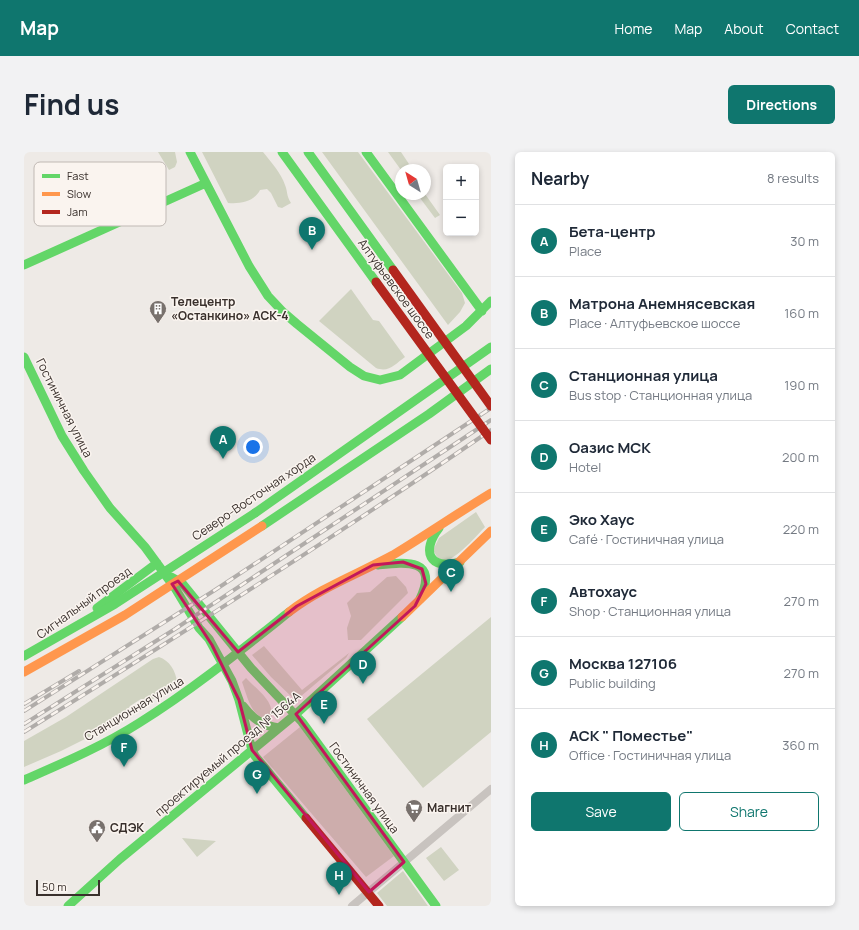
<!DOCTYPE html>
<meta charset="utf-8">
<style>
:root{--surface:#fff;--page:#f2f2f3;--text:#1f2937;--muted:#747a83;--line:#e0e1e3;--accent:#0f766e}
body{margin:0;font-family:Manrope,sans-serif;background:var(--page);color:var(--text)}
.controls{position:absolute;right:12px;top:12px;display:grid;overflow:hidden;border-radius:6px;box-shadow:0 2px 6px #0003}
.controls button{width:36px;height:36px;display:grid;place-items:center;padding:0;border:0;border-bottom:1px solid var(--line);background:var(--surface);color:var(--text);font:20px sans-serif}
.compass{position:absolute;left:371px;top:12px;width:36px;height:36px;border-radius:50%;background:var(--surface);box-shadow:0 2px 6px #0003;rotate:323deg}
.scale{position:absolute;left:12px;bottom:10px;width:64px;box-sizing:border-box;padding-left:4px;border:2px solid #39302c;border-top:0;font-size:11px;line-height:14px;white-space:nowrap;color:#39302c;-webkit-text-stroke:3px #faf4ef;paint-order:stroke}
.you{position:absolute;left:229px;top:295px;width:14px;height:14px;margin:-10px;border:3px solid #fff;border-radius:50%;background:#1a73e8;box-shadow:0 0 0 6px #1a73e833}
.badge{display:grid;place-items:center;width:26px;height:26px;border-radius:50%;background:var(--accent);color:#fff;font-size:13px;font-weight:700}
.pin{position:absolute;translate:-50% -33px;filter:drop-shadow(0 1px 2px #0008)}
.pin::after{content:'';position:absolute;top:21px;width:14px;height:12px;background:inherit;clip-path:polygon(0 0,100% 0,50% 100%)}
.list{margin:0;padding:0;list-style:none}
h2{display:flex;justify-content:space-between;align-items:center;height:52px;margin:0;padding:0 16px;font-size:17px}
h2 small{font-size:13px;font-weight:400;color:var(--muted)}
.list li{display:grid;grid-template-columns:26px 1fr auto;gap:12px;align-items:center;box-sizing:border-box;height:72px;padding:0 16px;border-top:1px solid var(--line)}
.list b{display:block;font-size:15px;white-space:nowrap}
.list p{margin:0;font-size:13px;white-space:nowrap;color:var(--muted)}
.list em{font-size:13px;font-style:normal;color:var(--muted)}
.actions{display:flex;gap:8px;padding:12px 16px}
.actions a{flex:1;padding:9px 0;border:1px solid var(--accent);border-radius:6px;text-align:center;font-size:14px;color:var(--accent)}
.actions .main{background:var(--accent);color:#fff}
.map{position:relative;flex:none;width:467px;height:754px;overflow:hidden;border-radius:6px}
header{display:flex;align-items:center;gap:24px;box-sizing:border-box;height:56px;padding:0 20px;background:var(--accent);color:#fff}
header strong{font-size:19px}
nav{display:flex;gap:22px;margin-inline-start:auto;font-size:14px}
.intro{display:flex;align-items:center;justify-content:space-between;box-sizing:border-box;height:96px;padding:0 24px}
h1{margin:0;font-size:28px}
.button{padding:10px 18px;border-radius:6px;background:var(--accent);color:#fff;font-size:14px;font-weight:700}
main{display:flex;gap:24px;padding:0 24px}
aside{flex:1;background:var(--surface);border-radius:6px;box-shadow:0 2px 6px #0003}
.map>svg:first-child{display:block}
.green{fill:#d0d3c1}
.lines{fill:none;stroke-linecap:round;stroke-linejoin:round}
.street{stroke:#c8c3bf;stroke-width:8}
.fast{stroke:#63d668;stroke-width:9}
.slow{stroke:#ff974d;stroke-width:9}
.jam{stroke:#b3261e;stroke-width:9}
.rail-casing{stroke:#b0aca9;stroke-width:4}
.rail{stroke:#faf4ef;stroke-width:2.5;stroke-dasharray:8;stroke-linecap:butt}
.fast-bridge{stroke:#63d668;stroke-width:9}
.slow-bridge{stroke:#ff974d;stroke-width:9}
.jam-bridge{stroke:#b3261e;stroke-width:9}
.marked{fill:#c2185b;fill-opacity:0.2;stroke:#c2185b;stroke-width:3;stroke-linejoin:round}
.labels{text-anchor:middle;stroke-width:3;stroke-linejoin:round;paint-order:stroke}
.street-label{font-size:12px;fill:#39302c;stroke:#faf4ef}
.poi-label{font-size:12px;font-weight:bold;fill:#39302c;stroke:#faf4ef;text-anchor:start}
.key{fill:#faf4ef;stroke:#c0b9b4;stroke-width:1}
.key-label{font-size:11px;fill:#39302c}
</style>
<header>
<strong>Map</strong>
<nav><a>Home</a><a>Map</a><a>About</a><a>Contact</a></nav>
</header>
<div class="intro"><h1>Find us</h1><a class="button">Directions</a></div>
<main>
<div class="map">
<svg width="467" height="754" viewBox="0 0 467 754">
<rect width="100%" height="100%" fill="#eeeae6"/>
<path class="green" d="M134,0H151L153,10L151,15L145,18Z
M178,0H239C247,10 257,21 261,33C264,40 262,43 267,51L258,56L254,55L247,41L243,37L236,38C230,50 216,52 204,51Z
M298,0H334L438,141L441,151L436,160L424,173Z
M364,0H377L389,18H377Z
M393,42H401L416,63L411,66Z
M327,137L349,168L355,169L381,205C371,212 365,221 352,216L295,169Z
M452,360L461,375C454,382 427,414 417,408C413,406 411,401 409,398L415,386Z
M372,424L382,435L384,441L337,488H324L323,476L327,464L323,451L333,441L346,440L363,425Z
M467,465V580L399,636L343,567Z
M240,494L278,538L325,501L322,506L276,545H275L271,548L247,525L228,503Z
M135,505C145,508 152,519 153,530L129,547H117L106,554L99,564L67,584L37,599L0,615V589L42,565L129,507Z
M222,526C232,537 252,550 247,566C228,570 223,543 218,530Z
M276,575L370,704L342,725L239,605Z
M158,686L192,689L173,705Z
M417,695L435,718L420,729L402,706Z
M379,719L404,754H363L353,741Z"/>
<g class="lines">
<path class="street" d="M328,754L467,637"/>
<path class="fast" d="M166,0L225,114L244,144L259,160L273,172L326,215L340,224L356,228L376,223L442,174L467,149
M258,0L352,130
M284,0L369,118
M342,0L458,159
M0,113L182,31
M0,205L38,284L60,319L86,356L121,395L151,436L175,476L185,487L208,529L215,548L228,598L231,604L282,666
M231,361L467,195
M238,374L405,262L467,217
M415,376C397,399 405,419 436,410
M354,413C382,410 415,406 396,447
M147,425L158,431L227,516L278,570L412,754
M73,456L133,411
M219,554C229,567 239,574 255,576
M0,628C39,611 79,594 115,571C168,538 216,499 265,460
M44,754L96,707L272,562L378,465"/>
<path class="slow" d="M265,460C296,436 334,422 369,403C402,383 434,361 467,341
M378,465L467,379"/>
<path class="jam" d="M282,666L355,754"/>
<defs>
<path id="rail" d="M0,552L55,519
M0,559L191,438L467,256
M0,572L151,477L467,268
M0,580C157,482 314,383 467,278"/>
</defs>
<use href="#rail" class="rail-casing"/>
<use href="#rail" class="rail"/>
<path class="fast-bridge" d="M0,504L91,452L231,361"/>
<path class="slow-bridge" d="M0,520L101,463L238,374"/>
<path class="jam-bridge" d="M369,118L467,254
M352,130L467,288"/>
</g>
<path class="marked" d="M379,410L398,417L402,432L391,454L272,562L380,710L345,740L228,598L215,548L188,493L148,432L154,429L214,500L273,454L349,413Z"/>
<defs>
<symbol id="building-pin" viewBox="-11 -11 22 30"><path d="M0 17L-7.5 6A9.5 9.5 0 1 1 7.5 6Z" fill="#78716d" stroke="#faf4ef"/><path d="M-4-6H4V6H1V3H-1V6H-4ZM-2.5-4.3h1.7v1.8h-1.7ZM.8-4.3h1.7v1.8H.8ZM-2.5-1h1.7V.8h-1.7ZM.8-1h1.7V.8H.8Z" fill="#fff"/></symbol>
<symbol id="supermarket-pin" viewBox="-11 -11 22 30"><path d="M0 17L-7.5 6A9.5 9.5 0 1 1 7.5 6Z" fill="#78716d" stroke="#faf4ef"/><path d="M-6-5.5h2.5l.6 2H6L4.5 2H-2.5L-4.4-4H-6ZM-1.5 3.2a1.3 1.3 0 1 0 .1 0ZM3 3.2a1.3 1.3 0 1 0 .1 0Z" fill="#fff"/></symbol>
<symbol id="civic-pin" viewBox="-11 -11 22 30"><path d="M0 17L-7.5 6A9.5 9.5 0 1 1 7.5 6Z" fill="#78716d" stroke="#faf4ef"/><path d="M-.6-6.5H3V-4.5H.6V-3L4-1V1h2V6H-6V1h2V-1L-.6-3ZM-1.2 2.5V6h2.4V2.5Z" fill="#fff"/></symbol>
</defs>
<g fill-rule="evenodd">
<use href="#building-pin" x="124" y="147" width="20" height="27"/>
<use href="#supermarket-pin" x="380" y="646" width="20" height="27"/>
<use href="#civic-pin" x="63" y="666" width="20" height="27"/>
</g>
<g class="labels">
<g class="street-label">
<text transform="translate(372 137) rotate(54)" y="4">Алтуфьевское шоссе</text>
<text transform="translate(40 256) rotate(63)" y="4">Гостиничная улица</text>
<text transform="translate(230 345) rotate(-34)" y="4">Северо-Восточная хорда</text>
<text transform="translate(60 451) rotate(-36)" y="4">Сигнальный проезд</text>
<text transform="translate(110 557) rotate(-31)" y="4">Станционная улица</text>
<text transform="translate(204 602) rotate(-40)" y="4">проектируемый проезд № 1564А</text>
<text transform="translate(340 636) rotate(54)" y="4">Гостиничная улица</text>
</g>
<g class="poi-label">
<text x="147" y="154">Телецентр<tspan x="147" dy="14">«Останкино» АСК-4</tspan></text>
<text x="403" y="660">Магнит</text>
<text x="86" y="680">СДЭК</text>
</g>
</g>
<rect x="10" y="10" width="132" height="64" rx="6" class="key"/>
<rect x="18" y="22" width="18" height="4" fill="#63d668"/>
<rect x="18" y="40" width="18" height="4" fill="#ff974d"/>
<rect x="18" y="58" width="18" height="4" fill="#b3261e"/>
<g class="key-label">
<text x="43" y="28">Fast</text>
<text x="43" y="46">Slow</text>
<text x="43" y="64">Jam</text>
</g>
</svg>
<div class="controls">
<button>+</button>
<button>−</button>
</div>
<svg class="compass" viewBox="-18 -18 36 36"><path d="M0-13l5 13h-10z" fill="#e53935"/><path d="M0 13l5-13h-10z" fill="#747a83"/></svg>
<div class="scale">50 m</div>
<div class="you"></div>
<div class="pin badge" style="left:199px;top:307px">A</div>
<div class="pin badge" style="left:288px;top:98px">B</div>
<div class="pin badge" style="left:427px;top:440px">C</div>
<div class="pin badge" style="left:339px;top:532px">D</div>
<div class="pin badge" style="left:300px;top:572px">E</div>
<div class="pin badge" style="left:100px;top:615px">F</div>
<div class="pin badge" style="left:233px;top:642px">G</div>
<div class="pin badge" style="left:315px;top:743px">H</div>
</div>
<aside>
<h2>Nearby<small>8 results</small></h2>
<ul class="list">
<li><span class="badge">A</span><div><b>Бета-центр</b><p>Place</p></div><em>30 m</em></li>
<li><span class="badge">B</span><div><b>Матрона Анемнясевская</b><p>Place · Алтуфьевское шоссе</p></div><em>160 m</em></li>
<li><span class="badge">C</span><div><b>Станционная улица</b><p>Bus stop · Станционная улица</p></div><em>190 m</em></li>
<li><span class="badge">D</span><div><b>Оазис МСК</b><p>Hotel</p></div><em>200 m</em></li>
<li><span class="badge">E</span><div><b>Эко Хаус</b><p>Café · Гостиничная улица</p></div><em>220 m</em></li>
<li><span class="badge">F</span><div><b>Автохаус</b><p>Shop · Станционная улица</p></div><em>270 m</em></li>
<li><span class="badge">G</span><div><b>Москва 127106</b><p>Public building</p></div><em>270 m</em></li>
<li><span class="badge">H</span><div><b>АСК &quot; Поместье&quot;</b><p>Office · Гостиничная улица</p></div><em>360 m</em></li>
</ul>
<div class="actions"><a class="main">Save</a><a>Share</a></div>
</aside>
</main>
